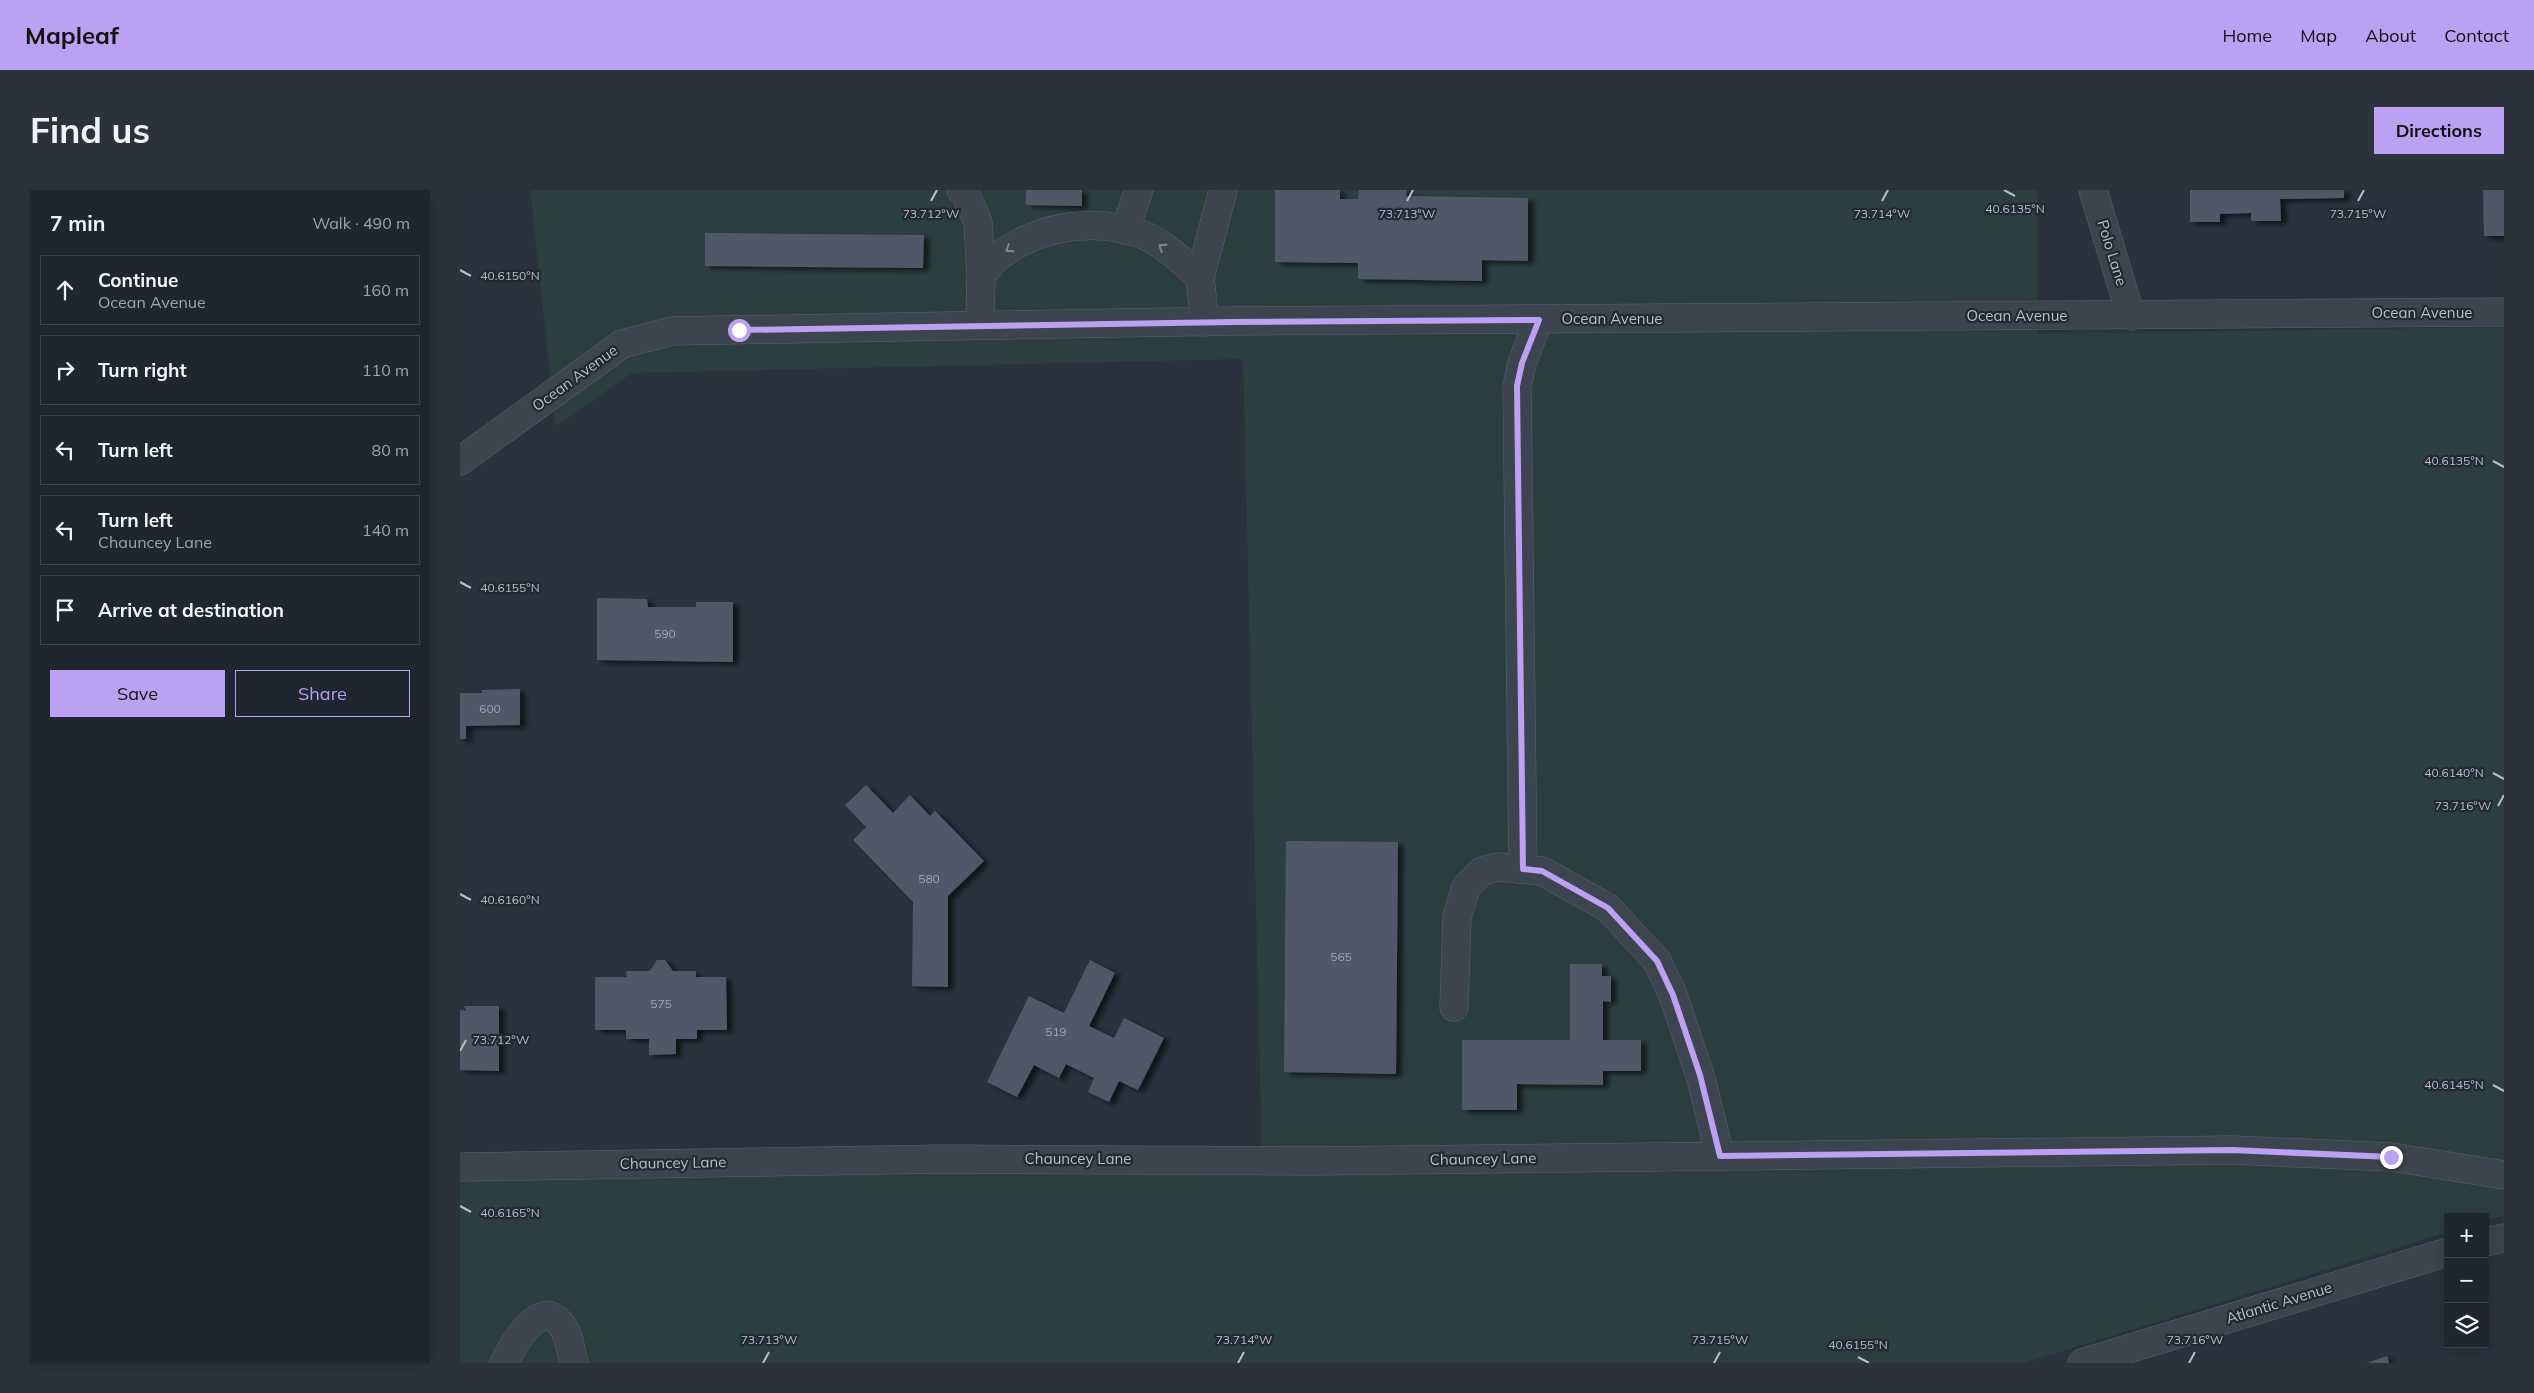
<!DOCTYPE html>
<meta charset="utf-8">
<style>
:root{--surface:#1f262f;--page:#2c323b;--text:#f1f3f6;--muted:#a1a5aa;--line:#3c434b;--accent:#bca0f2}
body{margin:0;font-family:Mulish,sans-serif;background:var(--page);color:var(--text)}
.controls{position:absolute;right:15px;bottom:15px;display:grid;overflow:hidden;border-radius:0px;box-shadow:0 2px 12px #0003}
.controls button{width:45px;height:45px;display:grid;place-items:center;padding:0;border:0;border-bottom:1px solid var(--line);background:var(--surface);color:var(--text);font:25px sans-serif}
.stop{position:absolute;width:15px;height:15px;margin:-11px;border:4px solid #bca0f2;border-radius:50%;background:#fff}
.stop.end{background:#bca0f2;border-color:#fff;box-shadow:0 1px 5px #0008}
.list{margin:0;padding:0;list-style:none}
h2{display:flex;justify-content:space-between;align-items:center;height:65px;margin:0;padding:0 20px;font-size:21px}
h2 small{font-size:16px;font-weight:400;color:var(--muted)}
.list li{display:grid;grid-template-columns:32px 1fr auto;gap:15px;align-items:center;box-sizing:border-box;height:70px;margin:0 10px 10px;padding:0 10px;border:1px solid var(--line);border-radius:0px}
.list b{display:block;font-size:19px;white-space:nowrap}
.list p{margin:0;font-size:16px;white-space:nowrap;color:var(--muted)}
.list em{font-size:16px;font-style:normal;color:var(--muted)}
.actions{display:flex;gap:10px;padding:15px 20px}
.actions a{flex:1;padding:11px 0;border:1px solid var(--accent);border-radius:0px;text-align:center;font-size:18px;color:var(--accent)}
.actions .main{background:var(--accent);color:#111}
.icon{flex:none;width:28px;height:28px;fill:none;stroke:currentColor;stroke-width:2;stroke-linecap:round;stroke-linejoin:round}
.map{position:relative;flex:none;width:2044px;height:1173px;overflow:hidden;border-radius:0px}
header{display:flex;align-items:center;gap:30px;box-sizing:border-box;height:70px;padding:0 25px;background:var(--accent);color:#111}
header strong{font-size:24px}
nav{display:flex;gap:28px;margin-inline-start:auto;font-size:18px}
.intro{display:flex;align-items:center;justify-content:space-between;box-sizing:border-box;height:120px;padding:0 30px}
h1{margin:0;font-size:35px}
.button{padding:12px 22px;border-radius:0px;background:var(--accent);color:#111;font-size:18px;font-weight:700}
main{display:flex;gap:30px;padding:0 30px}
aside{flex:1;background:var(--surface);border-radius:0px;box-shadow:0 2px 12px #0003}
.map>svg:first-child{display:block}
.green{fill:#2b3f41}
.building{fill:#4f5968;filter:url(#shadow)}
.lines{fill:none;stroke-linecap:round;stroke-linejoin:round}
.minor-casing{stroke:#5a626d;stroke-width:29}
.minor{stroke:#3c444f;stroke-width:28}
.oneway{stroke:#818893}
.route{stroke:#bca0f2;stroke-width:6}
.ticks{fill:none;stroke:#b9bfca;stroke-width:2}
.labels{text-anchor:middle;stroke-width:4.5;stroke-linejoin:round;paint-order:stroke}
.number-label{font-size:12px;fill:#9ea6b2}
.street-label{font-size:15px;fill:#b9bfca;stroke:#212935}
.ticks-label{font-size:12px;text-anchor:middle;fill:#b9bfca;stroke:#212935;stroke-width:4.5;stroke-linejoin:round;paint-order:stroke}
</style>
<header>
<strong>Mapleaf</strong>
<nav><a>Home</a><a>Map</a><a>About</a><a>Contact</a></nav>
</header>
<div class="intro"><h1>Find us</h1><a class="button">Directions</a></div>
<main>
<aside>
<h2>7 min<small>Walk · 490 m</small></h2>
<ul class="list">
<li><svg class="icon" aria-label="ahead" viewBox="0 0 24 24"><path d="M12 20V5M6 11l6-6 6 6"/></svg><div><b>Continue</b><p>Ocean Avenue</p></div><em>160 m</em></li>
<li><svg class="icon" aria-label="right" viewBox="0 0 24 24"><path d="M7 20v-9h11M14 6l5 5-5 5"/></svg><div><b>Turn right</b></div><em>110 m</em></li>
<li><svg class="icon" aria-label="left" viewBox="0 0 24 24"><path d="M17 20v-9H6M10 6l-5 5 5 5"/></svg><div><b>Turn left</b></div><em>80 m</em></li>
<li><svg class="icon" aria-label="left" viewBox="0 0 24 24"><path d="M17 20v-9H6M10 6l-5 5 5 5"/></svg><div><b>Turn left</b><p>Chauncey Lane</p></div><em>140 m</em></li>
<li><svg class="icon" aria-label="arrive" viewBox="0 0 24 24"><path d="M6 21V4h12l-3 4 3 4H6"/></svg><div><b>Arrive at destination</b></div></li>
</ul>
<div class="actions"><a class="main">Save</a><a>Share</a></div>
</aside>
<div class="map">
<svg width="2044" height="1173" viewBox="0 0 2044 1173">
<defs>
<filter id="shadow"><feDropShadow dx="5.5" dy="3" stdDeviation="2.5" flood-color="#0009"/></filter>
</defs>
<rect width="100%" height="100%" fill="#29323f"/>
<path class="green" d="M70,0H1577V144L2044,137V1025L2025,1031V1027H1988V1042L1564,1173H0V985L802,970L783,169L172,183L96,236Z"/>
<path class="building" d="M566,0H622V16L566,15Z
M815,0H880V9H898L899,0H947L946,6L1068,8V71L1022,70V91L898,89V73L815,72Z
M1730,0H1884V8L1820,9L1821,31H1791V23L1760,24V32H1730Z
M2023,0H2044V46H2024Z
M245,43L464,45L463,78L245,76Z
M137,408L187,409L188,417H236V412H273V472L137,470Z
M60,499V535L6,536V549H0V503H22V500Z
M406,595L433,623L450,605L470,626L475,621L524,671L488,706V797L452,796L453,712L393,650L406,637L385,615Z
M826,651L938,652L936,884L824,882Z
M197,770H205L213,781H236V787H266L267,840H237V849H216V864L189,865V849H166V840H135V787H167L166,781H190Z
M630,770L655,783L629,836L654,848L664,828L704,848L678,900L659,891L649,912L628,902L634,888L606,874L599,888L574,875L557,907L527,892L569,806L604,823Z
M1110,774H1142V786H1151V812L1143,811V850H1181V881H1143V895L1057,894V920H1002V850H1110Z
M4,816H39V881L0,880V820L6,821Z
M1927,1166L1929,1173H1907Z"/>
<g class="lines">
<defs>
<path id="minor" d="M501,0L505,3L518,32L521,86L520,135
M1633,0L1671,126
M665,40L679,0
M521,86C527,80 532,71 539,66C578,36 635,27 681,44C703,52 723,72 740,88
M745,132L740,88L763,0
M0,271L162,154L212,141L773,131L2044,122
M1063,679L1057,196L1062,173L1079,129
M994,817L997,727L1006,697L1022,681L1037,677L1082,681L1148,718L1197,771L1213,805L1240,885L1260,966
M0,977L484,969L854,971L1772,960L1931,967L2044,985
M2025,1052L2044,1048
M44,1173C52,1157 79,1107 100,1133C109,1143 111,1161 114,1173
M1622,1173L1988,1062"/>
</defs>
<use href="#minor" class="minor-casing"/>
<use href="#minor" class="minor"/>
</g>
<defs><path id="oneway-chevron" d="M-2-3.5L2.5 0L-2 3.5" fill="none" stroke-width="1.6" stroke-linecap="round" stroke-linejoin="round" transform="scale(1.25)"/></defs>
<g class="oneway">
<use href="#oneway-chevron" transform="translate(702 57) rotate(-147)"/>
<use href="#oneway-chevron" transform="translate(549 59) rotate(147)"/>
</g>
<g class="lines">
<path class="route" d="M279,140L773,132L1079,130L1062,173L1057,196L1063,679L1082,681L1148,718L1197,771L1213,805L1240,885L1260,966L1772,960L1931,967"/>
</g>
<path class="ticks" d="M1544,0L1555,6M471,11L477,0M947,11L953,0M1422,11L1428,0M1898,11L1904,0M0,80L11,86M2033,271L2044,277M0,392L11,398M2033,583L2044,589M2038,616L2044,605M0,704L11,710M0,861L6,850M2033,895L2044,901M0,1016L11,1022M1398,1167L1409,1173M303,1173L309,1162M778,1173L784,1162M1254,1173L1260,1162M1729,1173L1735,1162"/>
<g class="labels">
<g class="number-label">
<text x="205" y="448">590</text>
<text x="30" y="523">600</text>
<text x="469" y="693">580</text>
<text x="881" y="771">565</text>
<text x="201" y="818">575</text>
<text x="596" y="846">519</text>
</g>
<g class="street-label">
<text transform="translate(1652 63) rotate(73)" y="5">Polo Lane</text>
<text x="1962" y="128">Ocean Avenue</text>
<text x="1557" y="131">Ocean Avenue</text>
<text x="1152" y="134">Ocean Avenue</text>
<text transform="translate(115 188) rotate(-36)" y="5">Ocean Avenue</text>
<text x="618" y="974">Chauncey Lane</text>
<text transform="translate(1023 969) rotate(-1)" y="5">Chauncey Lane</text>
<text transform="translate(213 973) rotate(-1)" y="5">Chauncey Lane</text>
<text transform="translate(1819 1113) rotate(-17)" y="5">Atlantic Avenue</text>
</g>
</g>
<g class="ticks-label">
<text x="1555" y="23">40.6135°N</text>
<text x="471" y="28">73.712°W</text>
<text x="947" y="28">73.713°W</text>
<text x="1422" y="28">73.714°W</text>
<text x="1898" y="28">73.715°W</text>
<text x="50" y="90">40.6150°N</text>
<text x="1994" y="275">40.6135°N</text>
<text x="50" y="402">40.6155°N</text>
<text x="1994" y="587">40.6140°N</text>
<text x="2003" y="620">73.716°W</text>
<text x="50" y="714">40.6160°N</text>
<text x="41" y="854">73.712°W</text>
<text x="1994" y="899">40.6145°N</text>
<text x="50" y="1027">40.6165°N</text>
<text x="309" y="1154">73.713°W</text>
<text x="784" y="1154">73.714°W</text>
<text x="1260" y="1154">73.715°W</text>
<text x="1735" y="1154">73.716°W</text>
<text x="1398" y="1159">40.6155°N</text>
</g>
</svg>
<div class="controls">
<button>+</button>
<button>−</button>
<button><svg class="icon" aria-label="layers" viewBox="0 0 24 24"><path d="M12 4l9 5-9 5-9-5zM3 14l9 5 9-5"/></svg></button>
</div>
<div class="stop" style="left:279px;top:140px"></div>
<div class="stop end" style="left:1931px;top:967px"></div>
</div>
</main>
